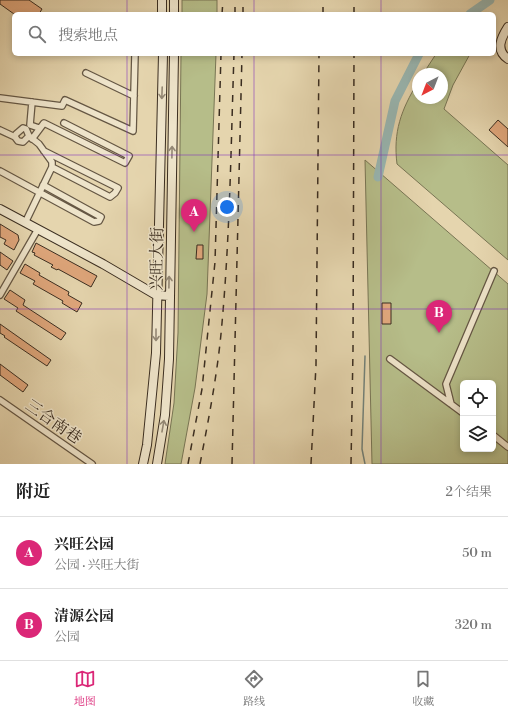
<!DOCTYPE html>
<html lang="zh">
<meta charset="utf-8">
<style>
:root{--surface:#fff;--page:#f2f2f2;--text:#222;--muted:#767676;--line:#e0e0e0;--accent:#db2777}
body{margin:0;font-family:"Libre Bodoni","Noto Serif SC",serif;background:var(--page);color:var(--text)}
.controls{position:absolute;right:12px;bottom:12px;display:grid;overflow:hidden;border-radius:6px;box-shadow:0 2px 6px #0003}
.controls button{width:36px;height:36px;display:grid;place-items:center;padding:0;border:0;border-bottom:1px solid var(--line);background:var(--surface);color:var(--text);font:20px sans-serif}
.compass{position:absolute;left:412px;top:68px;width:36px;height:36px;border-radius:50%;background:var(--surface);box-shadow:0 2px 6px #0003;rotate:222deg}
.you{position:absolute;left:227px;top:207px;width:14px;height:14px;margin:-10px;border:3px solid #fff;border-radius:50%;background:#1a73e8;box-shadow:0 0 0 6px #1a73e833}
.badge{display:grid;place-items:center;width:26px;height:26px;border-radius:50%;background:var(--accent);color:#fff;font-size:13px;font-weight:700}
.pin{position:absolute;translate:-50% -33px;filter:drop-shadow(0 1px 2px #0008)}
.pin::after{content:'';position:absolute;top:21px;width:14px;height:12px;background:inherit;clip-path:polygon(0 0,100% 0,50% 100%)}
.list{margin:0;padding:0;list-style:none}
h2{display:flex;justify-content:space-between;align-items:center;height:52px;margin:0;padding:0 16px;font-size:17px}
h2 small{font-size:13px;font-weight:400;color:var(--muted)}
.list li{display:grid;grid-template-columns:26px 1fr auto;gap:12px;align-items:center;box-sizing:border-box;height:72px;padding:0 16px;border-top:1px solid var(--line)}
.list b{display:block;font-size:15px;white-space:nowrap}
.list p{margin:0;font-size:13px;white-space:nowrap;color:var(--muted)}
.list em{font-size:13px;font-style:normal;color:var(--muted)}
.icon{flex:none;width:22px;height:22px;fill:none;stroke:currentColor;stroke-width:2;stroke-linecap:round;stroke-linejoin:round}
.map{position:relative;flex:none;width:508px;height:464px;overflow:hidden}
.search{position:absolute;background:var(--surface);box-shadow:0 2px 6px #0003;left:12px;right:12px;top:12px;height:44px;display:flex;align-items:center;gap:10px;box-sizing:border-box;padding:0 14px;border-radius:6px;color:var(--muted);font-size:15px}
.sheet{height:196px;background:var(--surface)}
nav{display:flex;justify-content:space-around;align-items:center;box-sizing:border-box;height:56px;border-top:1px solid var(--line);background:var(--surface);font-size:11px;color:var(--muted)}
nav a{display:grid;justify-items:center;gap:2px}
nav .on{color:var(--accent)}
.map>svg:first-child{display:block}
.green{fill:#b6bd89;stroke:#787554;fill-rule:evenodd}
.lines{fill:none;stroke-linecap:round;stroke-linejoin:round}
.stream{stroke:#728078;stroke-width:1.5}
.river{stroke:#98b7b3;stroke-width:9}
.building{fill:#e0a77c;stroke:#3a2d20}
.street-casing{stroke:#655744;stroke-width:8}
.secondary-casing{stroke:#3a2d20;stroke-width:10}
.street{stroke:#eee4ca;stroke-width:5.5}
.secondary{stroke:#eee4ca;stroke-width:8}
.rail{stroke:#3a2d20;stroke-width:1.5;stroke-dasharray:7 7;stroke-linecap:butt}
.oneway{stroke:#948875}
.grid{fill:none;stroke:#7b2cbf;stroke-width:1;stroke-opacity:0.55}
.labels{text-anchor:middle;stroke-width:3;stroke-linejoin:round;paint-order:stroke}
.street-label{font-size:16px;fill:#3a2d20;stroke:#eee4ca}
</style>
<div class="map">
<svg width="508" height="464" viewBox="0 0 508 464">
<rect width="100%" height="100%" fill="#e5d5ae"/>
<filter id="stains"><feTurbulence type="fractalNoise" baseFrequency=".005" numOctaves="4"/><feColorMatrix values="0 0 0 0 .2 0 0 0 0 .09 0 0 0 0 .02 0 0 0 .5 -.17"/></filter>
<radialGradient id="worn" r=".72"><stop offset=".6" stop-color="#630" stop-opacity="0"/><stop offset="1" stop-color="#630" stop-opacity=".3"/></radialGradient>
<path class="green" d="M182,0H217V14H182Z
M181,54H216L207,294L195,388L181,464H165L174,403L178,333Z
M436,54H470L453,85L444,109L508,165V260L397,164C393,132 401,110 418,82V98H442V74H423Z
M365,160L508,284V464H372ZM463,383H493V449H463Z"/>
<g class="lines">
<path class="stream" d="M365,464L362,449L365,356"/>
<path class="river" d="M470,14L490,0
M378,177L395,101L419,54"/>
</g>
<path class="building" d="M0,0H29L42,9L39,14H14L0,4Z
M498,120L508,129V147L489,130Z
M0,224L18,235L19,240L14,250L4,244L6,240L0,237Z
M36,243L97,276L91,287L58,269L57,270L51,267L53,265L34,255L35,253L32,252Z
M197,245H203V259H196Z
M0,252L13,261L7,270L0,265Z
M25,264L40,273L39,275L69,292L68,295L82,303L77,312L62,303L63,301L33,284L35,281L20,273Z
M10,290L25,300L23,305L66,333L61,340L16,311L18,308L4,299Z
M382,303H391V324H382Z
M0,324L51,360L47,366L4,337L5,336L0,333Z
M0,364L28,385L23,392L0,375Z"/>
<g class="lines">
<defs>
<path id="street" d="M86,73L134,96
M0,98L62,106L65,100L133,131L135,54
M32,102L30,125L39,128
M0,130L15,137
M32,139L44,123L125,163L129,156L64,123
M44,151L118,188L115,193L110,197L52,167
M0,171L94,222L99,221L101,217L43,185
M25,223L52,167V162L39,144L29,136L26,129L23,128L16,134L15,137L18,141L23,142L29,136
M0,295L38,229
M390,359L463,413
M0,400L92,464
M451,404L446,384L494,271
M493,435L508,447"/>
<path id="secondary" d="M162,0V14
M174,0V14
M508,27C501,38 495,50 508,59
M0,209L103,264L156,295L169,296
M143,464L147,445L156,353L163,54
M157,464L165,415L169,359L174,54"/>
</defs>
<use href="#street" class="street-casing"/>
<use href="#secondary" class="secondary-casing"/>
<use href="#street" class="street"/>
<use href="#secondary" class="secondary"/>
<path class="rail" d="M222,14L223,0
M235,14V0
M243,14V0
M323,14V0
M354,14V0
M188,464L202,389L215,262L221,54
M200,464C209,417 218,371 222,323C230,234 231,144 234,54
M232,464L242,54
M311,464L316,365L319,54
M351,464L353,350L354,54"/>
</g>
<defs><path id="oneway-shaft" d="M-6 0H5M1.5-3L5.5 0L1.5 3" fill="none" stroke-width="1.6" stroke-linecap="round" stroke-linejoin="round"/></defs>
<g class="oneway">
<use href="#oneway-shaft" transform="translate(162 93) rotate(92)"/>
<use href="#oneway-shaft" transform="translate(172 152) rotate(-89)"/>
<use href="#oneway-shaft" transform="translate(169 282) rotate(-89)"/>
<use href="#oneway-shaft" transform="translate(156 335) rotate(90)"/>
<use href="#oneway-shaft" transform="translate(163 426) rotate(-80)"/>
</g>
<path class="grid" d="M127,0V14M254,0V14M381,0V14M127,54V464M254,54V464M381,54V464M0,155H508M0,309H508"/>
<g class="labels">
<g class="street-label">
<text transform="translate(156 259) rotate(-89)" y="6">兴旺大街</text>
<text transform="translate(54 421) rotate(35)" y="6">三合南巷</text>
</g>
</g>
<rect width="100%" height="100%" filter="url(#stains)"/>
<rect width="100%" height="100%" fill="url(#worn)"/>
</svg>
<div class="controls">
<button><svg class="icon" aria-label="locate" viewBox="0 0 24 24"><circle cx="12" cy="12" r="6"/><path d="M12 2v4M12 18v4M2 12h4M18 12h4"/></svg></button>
<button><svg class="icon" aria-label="layers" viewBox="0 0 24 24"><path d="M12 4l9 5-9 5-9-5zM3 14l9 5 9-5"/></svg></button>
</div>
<svg class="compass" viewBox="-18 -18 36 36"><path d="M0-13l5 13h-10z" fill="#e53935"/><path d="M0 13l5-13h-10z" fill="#767676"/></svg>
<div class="you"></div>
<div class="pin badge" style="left:194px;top:232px">A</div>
<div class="pin badge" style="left:439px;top:333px">B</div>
<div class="search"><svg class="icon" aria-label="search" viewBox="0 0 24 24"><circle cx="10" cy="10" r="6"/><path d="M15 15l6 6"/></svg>搜索地点</div>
</div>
<section class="sheet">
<h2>附近<small>2个结果</small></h2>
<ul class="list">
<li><span class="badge">A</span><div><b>兴旺公园</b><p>公园 · 兴旺大街</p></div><em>50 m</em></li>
<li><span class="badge">B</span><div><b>清源公园</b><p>公园</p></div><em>320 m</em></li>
</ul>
</section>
<nav>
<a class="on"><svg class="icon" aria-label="map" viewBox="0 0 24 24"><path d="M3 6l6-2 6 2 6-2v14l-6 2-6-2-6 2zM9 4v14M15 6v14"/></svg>地图</a>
<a><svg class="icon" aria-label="directions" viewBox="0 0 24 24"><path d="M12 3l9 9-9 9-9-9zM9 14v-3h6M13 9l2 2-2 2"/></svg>路线</a>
<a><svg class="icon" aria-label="saved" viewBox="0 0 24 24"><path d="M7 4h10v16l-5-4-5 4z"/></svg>收藏</a>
</nav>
